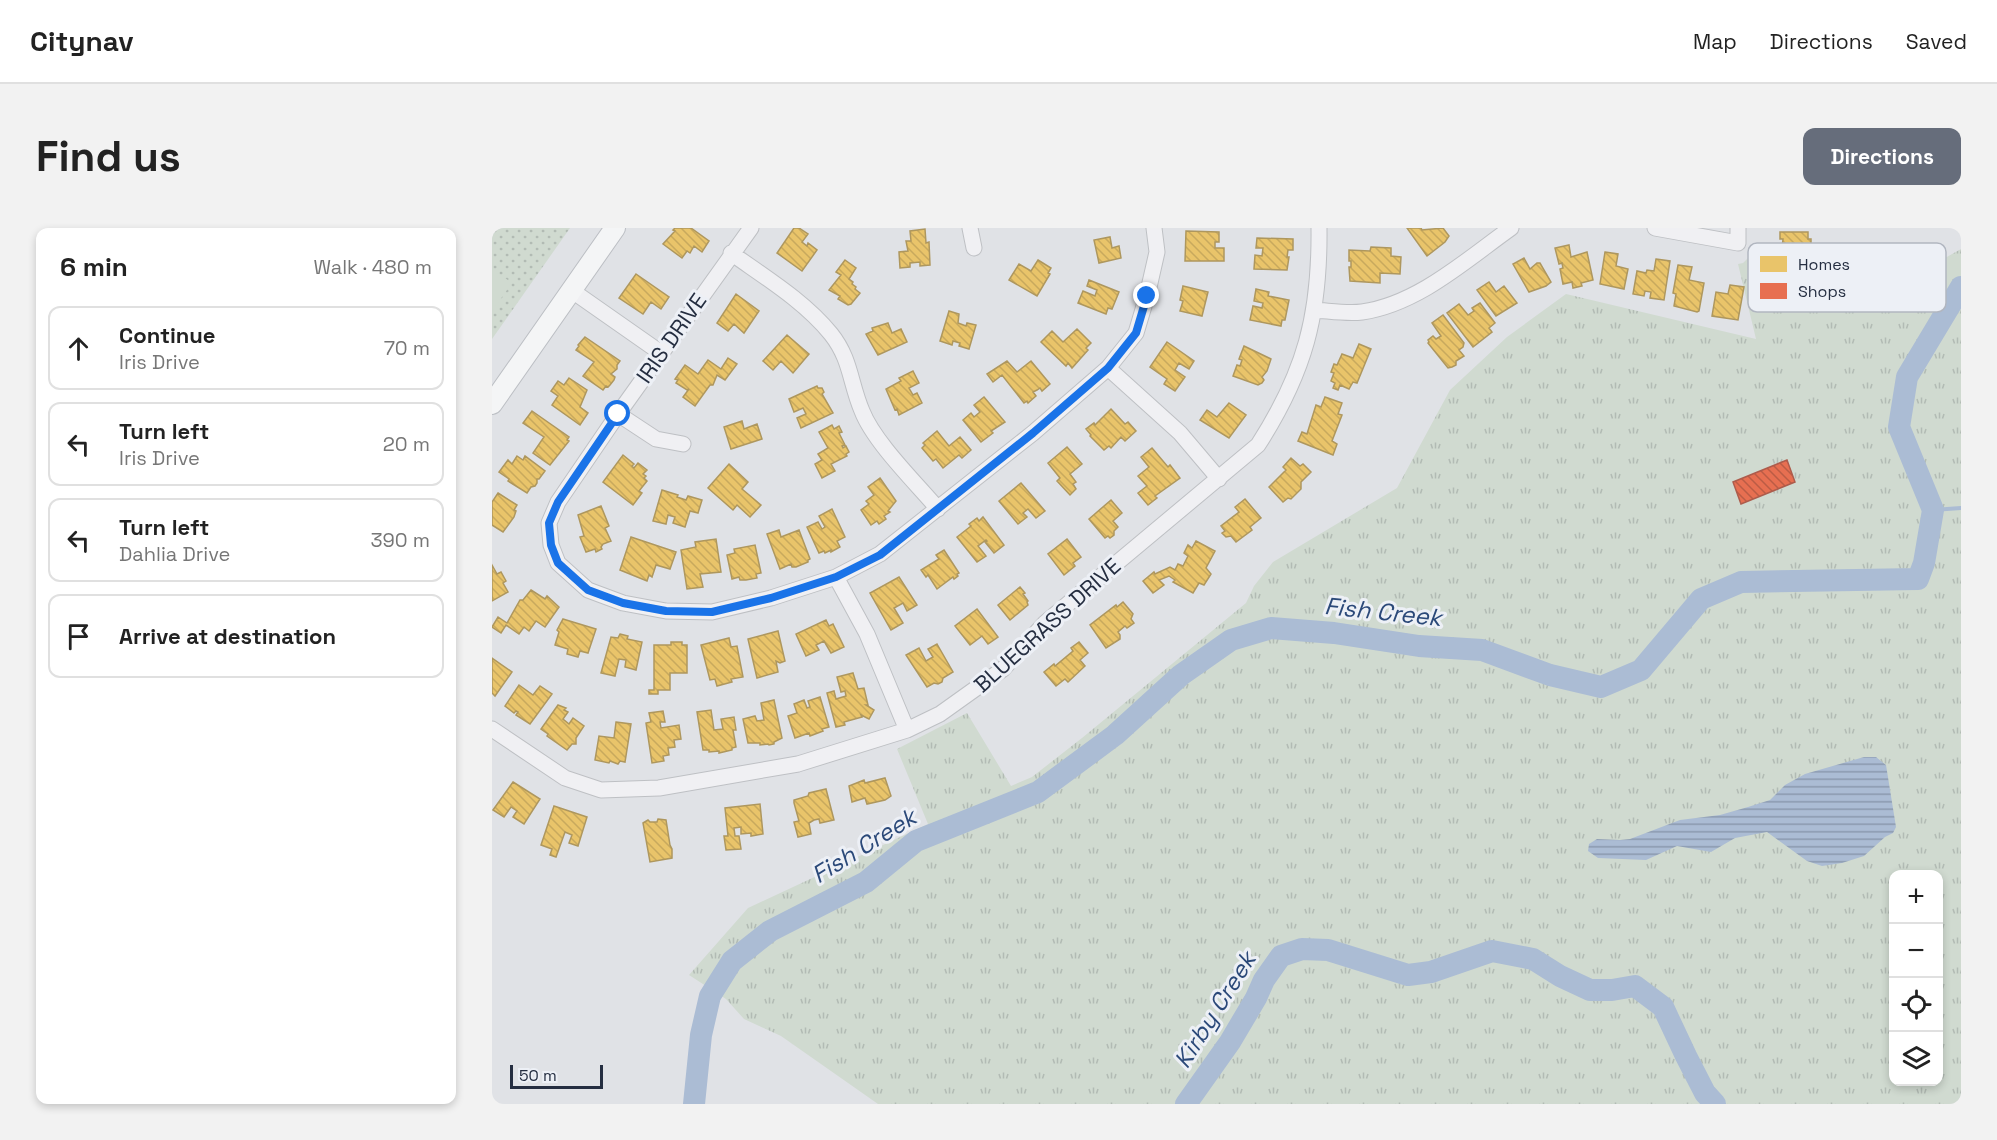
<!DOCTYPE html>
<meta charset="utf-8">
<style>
:root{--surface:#fff;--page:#f2f2f2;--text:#222;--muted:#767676;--line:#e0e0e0;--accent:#666d7b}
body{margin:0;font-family:"Space Grotesk",sans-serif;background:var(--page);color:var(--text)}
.controls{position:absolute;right:18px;bottom:18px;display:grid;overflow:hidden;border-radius:12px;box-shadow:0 3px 9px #0003}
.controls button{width:54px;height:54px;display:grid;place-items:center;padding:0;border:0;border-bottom:2px solid var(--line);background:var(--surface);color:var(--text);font:30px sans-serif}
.scale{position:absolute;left:18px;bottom:15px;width:93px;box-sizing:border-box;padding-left:6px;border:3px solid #252e41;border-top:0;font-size:16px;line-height:21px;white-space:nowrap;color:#252e41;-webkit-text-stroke:4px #edf0f6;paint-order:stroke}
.stop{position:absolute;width:18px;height:18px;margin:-14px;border:4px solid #1a73e8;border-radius:50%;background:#fff}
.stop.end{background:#1a73e8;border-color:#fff;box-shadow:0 2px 6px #0008}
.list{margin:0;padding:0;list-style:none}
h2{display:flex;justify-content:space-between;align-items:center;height:78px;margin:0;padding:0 24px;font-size:26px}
h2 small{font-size:20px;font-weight:400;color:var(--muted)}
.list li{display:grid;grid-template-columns:39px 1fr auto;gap:18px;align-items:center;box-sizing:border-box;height:84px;margin:0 12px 12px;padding:0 12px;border:2px solid var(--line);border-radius:12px}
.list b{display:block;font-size:22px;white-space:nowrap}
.list p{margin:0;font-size:20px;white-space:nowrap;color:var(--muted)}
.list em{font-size:20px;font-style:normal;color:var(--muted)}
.icon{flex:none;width:33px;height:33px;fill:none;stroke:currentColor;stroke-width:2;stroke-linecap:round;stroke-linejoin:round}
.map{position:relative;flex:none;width:1469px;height:876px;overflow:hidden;border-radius:12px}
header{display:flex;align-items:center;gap:36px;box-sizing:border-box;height:84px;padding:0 30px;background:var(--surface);border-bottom:2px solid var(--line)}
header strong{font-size:28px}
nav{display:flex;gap:33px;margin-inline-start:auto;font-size:21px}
.intro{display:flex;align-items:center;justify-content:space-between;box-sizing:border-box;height:144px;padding:0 36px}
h1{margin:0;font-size:42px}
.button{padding:15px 27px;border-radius:12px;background:var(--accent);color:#fff;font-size:21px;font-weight:700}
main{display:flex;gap:36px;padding:0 36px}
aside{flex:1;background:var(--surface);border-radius:12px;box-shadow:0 3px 9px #0003}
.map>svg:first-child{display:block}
.grass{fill:url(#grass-tufts);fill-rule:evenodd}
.park{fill:url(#park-dots)}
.pitch{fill:#d0dad0}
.water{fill:url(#water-rules)}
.homes{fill:url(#homes-back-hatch);stroke:#ae975e;stroke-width:1.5}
.shops{fill:url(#shops-back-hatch);stroke:#ad5c4c;stroke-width:1.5}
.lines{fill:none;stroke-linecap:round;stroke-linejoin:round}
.stream{stroke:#abbcd4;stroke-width:4}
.river{stroke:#abbcd4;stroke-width:22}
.minor-casing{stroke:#bec0c4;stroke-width:17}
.major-casing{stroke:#bcbfc4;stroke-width:22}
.minor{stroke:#f0f0f3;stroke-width:15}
.major{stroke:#f4f5f6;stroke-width:20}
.route{stroke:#1a73e8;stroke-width:8}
.labels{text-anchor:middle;stroke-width:6;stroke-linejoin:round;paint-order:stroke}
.street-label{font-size:22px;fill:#252e41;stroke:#edf0f6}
.water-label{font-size:24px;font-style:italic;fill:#2b4979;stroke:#edf0f6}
.key{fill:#edf0f6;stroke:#b1b6c0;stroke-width:1.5}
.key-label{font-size:16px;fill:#252e41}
</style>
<header>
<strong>Citynav</strong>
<nav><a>Map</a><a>Directions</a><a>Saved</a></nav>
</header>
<div class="intro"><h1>Find us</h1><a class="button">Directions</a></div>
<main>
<aside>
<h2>6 min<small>Walk · 480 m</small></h2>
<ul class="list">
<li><svg class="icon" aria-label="ahead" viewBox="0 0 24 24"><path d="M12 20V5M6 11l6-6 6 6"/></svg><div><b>Continue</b><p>Iris Drive</p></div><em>70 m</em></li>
<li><svg class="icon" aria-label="left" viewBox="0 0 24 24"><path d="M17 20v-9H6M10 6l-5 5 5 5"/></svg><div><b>Turn left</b><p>Iris Drive</p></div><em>20 m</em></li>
<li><svg class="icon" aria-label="left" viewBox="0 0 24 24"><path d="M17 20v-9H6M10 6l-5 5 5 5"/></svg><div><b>Turn left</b><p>Dahlia Drive</p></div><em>390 m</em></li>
<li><svg class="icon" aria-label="arrive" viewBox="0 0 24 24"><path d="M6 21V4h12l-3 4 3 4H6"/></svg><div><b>Arrive at destination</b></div></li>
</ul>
</aside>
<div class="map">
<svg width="1469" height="876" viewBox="0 0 1469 876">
<defs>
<pattern id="grass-tufts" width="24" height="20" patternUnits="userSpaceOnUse" patternTransform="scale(1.5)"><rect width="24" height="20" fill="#d0dad0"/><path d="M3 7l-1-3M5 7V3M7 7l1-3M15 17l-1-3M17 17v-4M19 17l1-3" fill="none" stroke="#b2bbb4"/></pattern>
<pattern id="park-dots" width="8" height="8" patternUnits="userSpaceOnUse" patternTransform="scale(1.5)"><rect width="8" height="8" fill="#d0dad0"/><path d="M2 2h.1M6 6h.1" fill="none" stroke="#b2bbb4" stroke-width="1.8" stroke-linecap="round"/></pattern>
<pattern id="water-rules" width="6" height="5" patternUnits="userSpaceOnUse" patternTransform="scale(1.5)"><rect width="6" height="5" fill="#abbcd4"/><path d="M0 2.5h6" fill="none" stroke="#8b99ae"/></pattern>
<pattern id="homes-back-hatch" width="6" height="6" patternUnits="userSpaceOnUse" patternTransform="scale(1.5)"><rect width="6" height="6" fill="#e9c46a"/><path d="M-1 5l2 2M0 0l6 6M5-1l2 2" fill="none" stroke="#c8a95d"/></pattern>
<pattern id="shops-back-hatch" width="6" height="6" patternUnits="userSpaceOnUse" patternTransform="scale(1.5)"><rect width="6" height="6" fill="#e76f51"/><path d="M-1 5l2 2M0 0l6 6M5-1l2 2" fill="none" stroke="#bb5c45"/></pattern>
</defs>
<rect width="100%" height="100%" fill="#e0e2e6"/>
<path class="grass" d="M1265,21L1354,67L1355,85L1469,21V876H386L289,808L252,791L234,771L197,747L256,680L436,596L405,521L475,485L519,558L540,549L590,510L754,375L762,358L781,334L905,260L958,162L1015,109L1074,66L1264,111L1246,36L1251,35ZM1402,646H1446V854H1402Z"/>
<path class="park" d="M0,0H78L0,111Z"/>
<path class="pitch" d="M0,41L20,55L0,83Z"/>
<path class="water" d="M1372,529H1384L1394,537L1404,599L1401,605L1393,609L1372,628L1350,635L1330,638L1315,633L1275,604L1243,610L1219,624L1185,618L1154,632L1106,630L1096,623L1097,616L1105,611L1128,612L1138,611L1188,592L1228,587L1256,579L1278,572L1293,557L1313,546Z"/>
<path class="homes" d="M183,0H199L217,13L210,24L202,18L198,25L195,23L190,30L171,16L183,3L181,2Z
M302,0H307L316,6L310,14L315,18L316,15L325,22L310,43L285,25Z
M915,0H929L930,2L951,0L957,8L953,14L935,28Z
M433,1L434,15L437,14L438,37L428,38V34L418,35V39L408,40L407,24L416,23L414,13H419L418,3Z
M694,3L727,4V14H723V20H732V33H693Z
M1288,4H1316V11H1319V38H1309V33H1306V30H1289L1291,11H1288Z
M618,9L620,20L627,18L629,30L607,35L602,12Z
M765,10L801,11V22H796L795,29H797L795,42L762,41L763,27L770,28L771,20H764Z
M1077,17L1079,29L1095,24L1101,52L1089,55L1090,58L1081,60L1080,54L1071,56L1068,41L1071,40L1070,35L1067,36L1063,20Z
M879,19L899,20V28L909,29L908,46L888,45V55L858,53L857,39H859V33H857V22L878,23Z
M1113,24L1126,26L1124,38L1136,41L1132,61L1108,56Z
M1032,30L1038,41L1045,35H1048L1059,54L1054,58L1037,64L1021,36Z
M1164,31L1178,33L1172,72L1158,70L1159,64L1153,63L1152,68L1141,66L1145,43L1154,45L1155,42L1162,43Z
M353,32L364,40L357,51L361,54L360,56L364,59L363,61L368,65L359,76L356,77L346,71L348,68L337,62L349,47L344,44Z
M546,32L559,40L556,45L558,46L545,68L517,52L527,36L539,43Z
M1186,37L1200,39L1197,52L1212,55L1207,83L1205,84L1182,78L1184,66L1181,65Z
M144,46L177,69L169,81L159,74L151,86L127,70Z
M597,52L627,64L620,81L616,80L614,86L586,75L591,63L603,68L605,62L595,58Z
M997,54L1004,64L1012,58L1025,75L1004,88L985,62Z
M1238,57L1252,59L1246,92L1220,88L1224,64L1236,66Z
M691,58L716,64L710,88L688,83L691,73L688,72Z
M764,61L777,64L776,68L797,72L793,92H790L789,98L758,92L761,78L770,80L771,75L762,73Z
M244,66L267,83L252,105L242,96L236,103L225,95Z
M988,75L1003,95L997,100L1000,104L981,119L955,85L967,76L976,87L982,83L980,80Z
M457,83L467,86L466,95L474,98L475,95L484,97L477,121L467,118L468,115L461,113L460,117L448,113Z
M951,87L972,115L971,119L967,122L972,128L964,133V137L960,139L956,140L936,115L937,114L936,112L941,108L944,111L949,108L940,95Z
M396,95L400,105L409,101L415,114L386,127L374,106L381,103L380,100Z
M585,101L599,115L594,120L596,122L580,140L576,135L574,138L549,114L560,103L571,114Z
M295,107L317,126L301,145L289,133L281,142L271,133Z
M93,109L128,133L125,137V141L119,146L123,149L122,152L118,157L116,159L114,158L111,162L91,148L102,134L84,122L87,118L86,117Z
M675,114L702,133L697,141L687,135L683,142L693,149L683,163L672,156L675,151L658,139Z
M867,116L879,121L865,155L861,154L857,161L848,157L846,162L841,160L843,155L839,153L842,145L839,144L842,136L845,137L850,126L861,130Z
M752,118L779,131L775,143L770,149L772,152L770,155L766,157L741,148L745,137L748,138L750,132L747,131Z
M236,130L245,136L233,152L225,147L221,157H218L203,178L191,169L197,161L195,162L184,155L186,152L183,151L193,137L206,146L216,132L229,141Z
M515,133L525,144L539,133L558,156L550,163L548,160L545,162L541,164L544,168L536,175L535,173L532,175L510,147L501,154L495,146Z
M421,143L427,155L417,160L421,167L425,165L430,175L407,187L405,181L403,182L394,161L409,153L407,150Z
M77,150L95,162L88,179L96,185L88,197L60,177L66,168L59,163L66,153L72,157Z
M325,158L326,160H330L332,164L330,166L341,185L309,200L305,190L314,186L311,180L302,184L297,171Z
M492,169L513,194L499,203L501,205L489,214L471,192L479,185L482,189L488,184L482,177Z
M833,169L850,175L846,186L850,187L840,213L845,216L841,227L806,213L810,204L815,206L824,177L829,179Z
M737,175L754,187L737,210L708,192L715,182L725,189Z
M619,181L633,196L636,194L644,203L633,213L629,209L619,220L617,218L612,222L598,208L599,207L594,201L602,195L603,197Z
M40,183L77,209L75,212L77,213L58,237L41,225L52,209L31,195Z
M250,193L252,201L265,196L270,211L239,221L232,199Z
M340,197L342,201L347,198L350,204L347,205L353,217L350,218L351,220L354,218L357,224L354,226L355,228L339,236L343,243L330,250L323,236L330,232L326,226L336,220L327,204Z
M445,203L457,218L468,209L479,222L470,230L467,227L451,240L444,231L441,233L430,220L433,217L431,215Z
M575,219L590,236L578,246L584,254L581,256L584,261L578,267L565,253L568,250L556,235Z
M660,220L676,239L678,237L688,250L663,268L665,270L656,277L646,265L655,258L646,248L657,239L649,229Z
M131,227L142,236L140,238L142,240L146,235L155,242L151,246L154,248L152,250L155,253L147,263L150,265L141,277L111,254Z
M25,228L31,232L33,228L53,243L47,251H45V255L43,258L39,259L35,265L16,253L17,251L7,244L16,232L20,236Z
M799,230L808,238L811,236L819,244L809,254V261L799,271L796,270L791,274L777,259L794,242L791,239Z
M237,236L256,254L250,261L269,277L258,289L245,277L241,282L216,260Z
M388,250L404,273L396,283L398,284L392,288L394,291L387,296L385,293L379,297L369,282L377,276L374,273L382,267L376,259Z
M529,255L553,283L544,290L536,281L531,285L535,289L526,296L507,273Z
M170,262L186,267L185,269L194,272L196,268L210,272L206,285L198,283L193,299L181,295L183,289L176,287L174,296L161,293Z
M6,265L25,277L22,282L24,283L22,289L11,304L0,297V274Z
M753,271L769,290L758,299L760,302L744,314L739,308L734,309L730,305L733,303L729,298L747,284L743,279Z
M619,272L630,285L621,293L626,299L622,303V307L618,310L616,308L613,310L597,291Z
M109,278L117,298L113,300L119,313L111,316L109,319L110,321L104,324L103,321L94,324L88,309L92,308L86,287Z
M340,281L353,309L345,313L348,319L339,324V322L333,325L332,323L327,325L315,299L326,294L330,301L333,299L327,288Z
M491,289L512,317L502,325L493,314L495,313L494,312L486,318L494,328L485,334L465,309L479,298L477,296L485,290L487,293Z
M287,302L289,309L307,302L318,331L316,332V334L304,339H300L299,336L288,341L275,306Z
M139,309L184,324L178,341L164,337L160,349L157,347L155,353L128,342Z
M224,311L229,344L208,346L211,359L195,361L189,322L204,319L203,314Z
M575,311L589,329L581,335L583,338L572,347L556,326Z
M704,313L723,323L714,340L719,346L712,357L707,355L701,365L681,354L683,352L677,348L667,352L672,357L661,365L651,353L662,344L663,346L678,339L683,342L686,336L691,338L696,328L692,325L696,317L700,320Z
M263,317L269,345L264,346L265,350L254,352H248L247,349L240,351L235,327L243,325L242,321Z
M452,322L467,345L465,346L466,348L462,351L461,349L445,361L436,347L434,349L429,342L447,331L444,327Z
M0,337L5,346L9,344L14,353L11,355L16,364L0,373Z
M407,349L425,377L415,383L411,375L402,380L411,395L399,402L378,365Z
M528,359L533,365L531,366L536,373L535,374L536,377L518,392L506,377Z
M39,362L53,371L55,368L67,379L53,399L44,393L37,403L32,399L27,406L14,397L9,405L0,399L6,389L15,395L28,372H31Z
M631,374L641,386L639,391L642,395L635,400L633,398L626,404L628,407V411L614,420L598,397L624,377L625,379Z
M485,381L506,409L496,416L490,408L478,417L463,398Z
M71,391L104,401L96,425L88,423L86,429L75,426L76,421L63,417L67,404L65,402Z
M334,392L337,398L341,396L352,419L339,425L332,413L324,417L327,422L314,428L304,406Z
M286,403L293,433L288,435L284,433L286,444L265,450L256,411Z
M128,406L136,408L135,411L150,414L144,442L133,439L134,432L127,431L123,448L109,445L119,409L126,410Z
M237,410L239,419L245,418L251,449L239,451L240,454L225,458L223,451L218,452L209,417Z
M179,414H190V417H195V445H178V462H166V466H157V462H162V417H179Z
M587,414L596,425L588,432L593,438L576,454L573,451L564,458L552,444L562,436L563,438L581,423L579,420Z
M445,416L461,444L451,450L450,454L446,456L442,455L435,459L414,427L427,420L434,433L441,429L436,421Z
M0,430L20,444L3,468L0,465Z
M361,445L366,461L372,460L376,477H374L382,482L377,491L369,487L370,489L352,494L353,497L344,499L335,465L342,463L344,471L354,468L353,463L349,464L345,449Z
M27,457L41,467L48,458L60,466L38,496L24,487L26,484L24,483L22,485L13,478Z
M328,469L337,499L330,501L331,503L318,508L317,505L303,510L296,488L305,485L302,476L312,472L315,480L318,479L316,473Z
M282,472L290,510L282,514V516L277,517L276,516L268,517V515H256L251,491L263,488L265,493L272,492L269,475Z
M66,477L74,480L72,482L76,484L71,491L77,496L81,490L92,498L84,510V516H80L75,522L55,508L56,506L49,501Z
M219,482L222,502L231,501L229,491L242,489L244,502H241L244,519L240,520V522L227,525V523L217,524V522H211L205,484Z
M171,483L173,494H168L169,500L187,497L189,511L182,512L183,519L176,520L177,527L171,528L172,533L160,535L154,495L159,494L157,485Z
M124,494L139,496L133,534L128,533L126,536L118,533L117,535L103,532L107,508L122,510Z
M393,550L399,568L393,572L375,576L373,570L360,574L357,558L372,552L373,555Z
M21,554L48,571L32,596L21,589L25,583L19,579L12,589L1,582Z
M334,561L342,592L328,595L327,591L322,592L317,595L319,606L306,609L302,594L307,593L302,575V572L316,568L317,565Z
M268,576L271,606L259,608V605L249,606V599L242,600L243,608H247L249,621L234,622L232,608H236L233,580Z
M62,578L95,589L86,618L77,615L80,607L73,604L64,629L58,627L60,621L49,617Z
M166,591L174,592L178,617L180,621V630L158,634L151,595L156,592L158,594H165Z"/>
<path class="shops" d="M1295,232L1303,254L1249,276L1241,254Z"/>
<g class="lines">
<path class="stream" d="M1441,282L1469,280"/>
<path class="river" d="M202,876L209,807L218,768L240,733L278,703L374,654L424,613L546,564L623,507L689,447L739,412L779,400L842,405L927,418L990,422L1058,447L1109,459L1149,442L1209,371L1249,354L1426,351L1432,335L1441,282L1407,199L1415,149L1469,59
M694,876L738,814L764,770L772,752L789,728L810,721L836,722L916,747L939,744L1000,723L1041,731L1068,748L1098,762H1120L1143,758L1171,779L1194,828L1213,865L1223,876"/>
<defs>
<path id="minor" d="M259,0L126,186L66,274L57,295L59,317L66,335L96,362L131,375L174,383L220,384L279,370L344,349L388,326L541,205L616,140L644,105L655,68L665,24L662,0
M478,0L482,20
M1163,0L1246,15V0
M239,25C274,50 312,73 339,106C359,131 358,155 370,183C382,214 424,255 446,281
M79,62L169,125
M823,82C838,83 855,86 870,84C926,76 974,32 1019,0
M616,140L688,205L727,251
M126,186L164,211L191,216
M344,349L375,406L415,502
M0,501L73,550L109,562L167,560L306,536L415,502L448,486L511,441L553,395L766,217C813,144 828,87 827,0"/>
<path id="major" d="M0,176L123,0"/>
</defs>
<use href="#minor" class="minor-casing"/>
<use href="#major" class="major-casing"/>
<use href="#minor" class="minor"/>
<use href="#major" class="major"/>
</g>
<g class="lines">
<path class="route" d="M126,186L66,274L57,295L59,317L66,335L96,362L131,375L174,383L220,384L279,370L344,349L388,327L541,205L616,140L644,105L655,68"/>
</g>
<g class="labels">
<g class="street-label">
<text transform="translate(179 110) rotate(-55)" y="8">IRIS DRIVE</text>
<text transform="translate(555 397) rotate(-42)" y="8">BLUEGRASS DRIVE</text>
</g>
<g class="water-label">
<text transform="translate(891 384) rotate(6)" y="8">Fish Creek</text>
<text transform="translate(372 618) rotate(-32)" y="8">Fish Creek</text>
<text transform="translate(723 782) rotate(-58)" y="8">Kirby Creek</text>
</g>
</g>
<rect x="1256" y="15" width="198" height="69" rx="9" class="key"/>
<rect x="1268" y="28" width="27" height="16" fill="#e9c46a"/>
<rect x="1268" y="55" width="27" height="16" fill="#e76f51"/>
<g class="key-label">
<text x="1306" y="42">Homes</text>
<text x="1306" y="69">Shops</text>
</g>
</svg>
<div class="controls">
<button>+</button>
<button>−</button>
<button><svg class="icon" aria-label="locate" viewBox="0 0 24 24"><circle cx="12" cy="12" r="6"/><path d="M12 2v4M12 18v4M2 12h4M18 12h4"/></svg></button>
<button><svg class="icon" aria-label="layers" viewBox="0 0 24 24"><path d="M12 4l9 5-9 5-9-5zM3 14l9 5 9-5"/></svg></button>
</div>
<div class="scale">50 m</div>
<div class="stop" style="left:126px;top:186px"></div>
<div class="stop end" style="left:655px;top:68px"></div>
</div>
</main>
